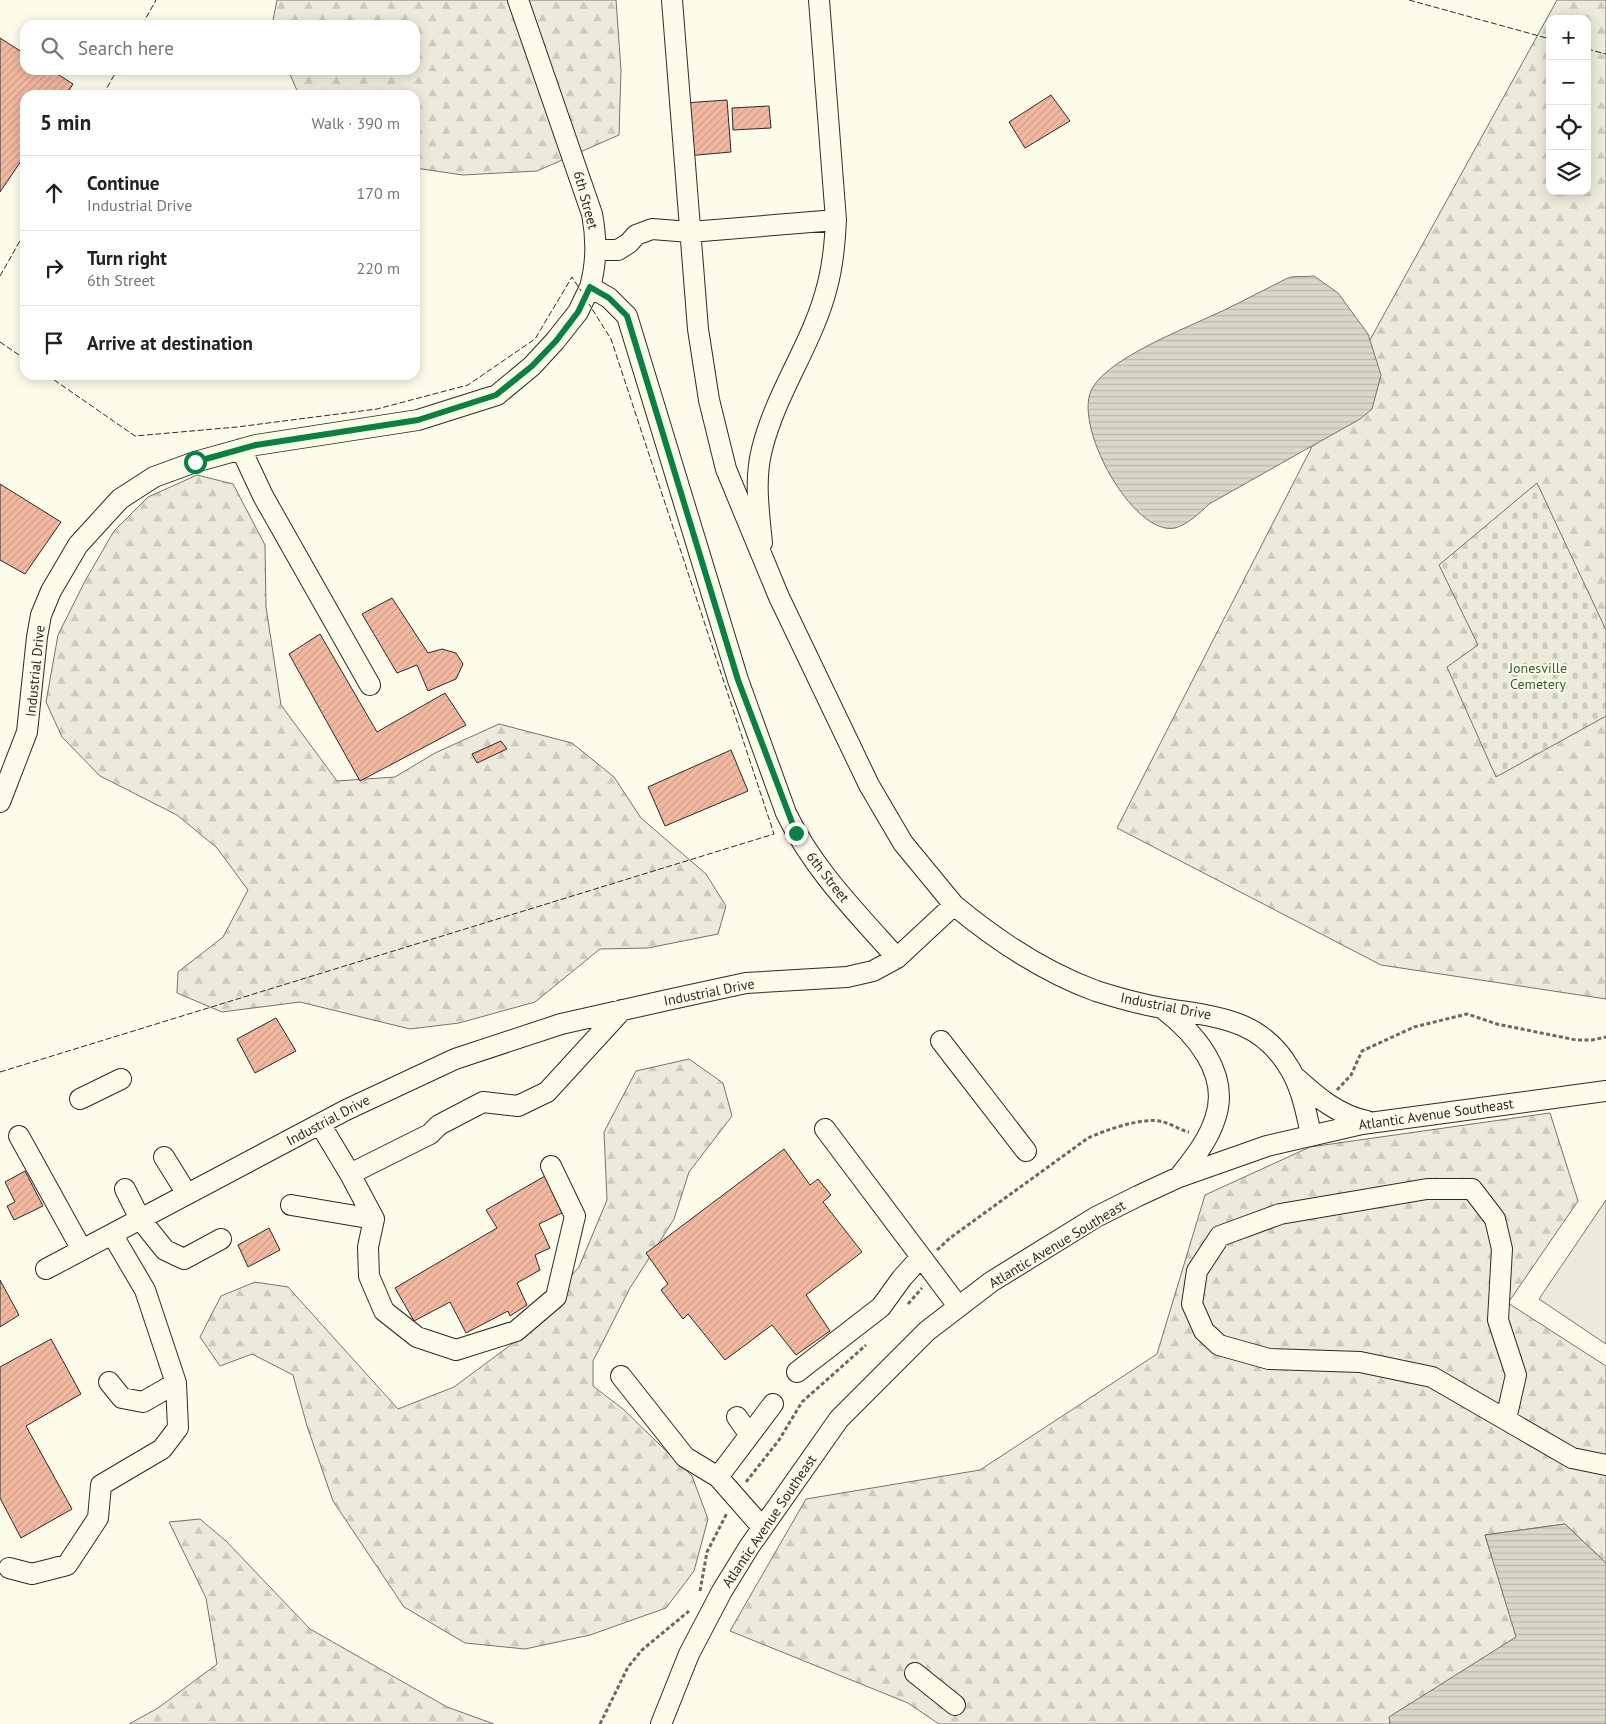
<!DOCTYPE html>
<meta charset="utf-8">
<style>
:root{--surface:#fff;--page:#f6f6f6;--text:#202124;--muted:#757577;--line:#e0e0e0}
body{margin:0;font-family:"PT Sans",sans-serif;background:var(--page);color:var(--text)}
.controls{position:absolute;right:15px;top:15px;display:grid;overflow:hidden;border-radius:10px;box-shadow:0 2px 12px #0003}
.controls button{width:45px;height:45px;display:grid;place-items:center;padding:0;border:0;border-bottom:1px solid var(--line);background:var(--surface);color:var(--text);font:25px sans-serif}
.stop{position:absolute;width:15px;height:15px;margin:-11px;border:4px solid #0b8043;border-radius:50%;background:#fff}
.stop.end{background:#0b8043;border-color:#fff;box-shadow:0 1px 5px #0008}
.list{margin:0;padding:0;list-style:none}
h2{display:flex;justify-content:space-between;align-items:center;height:65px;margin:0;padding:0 20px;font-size:21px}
h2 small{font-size:16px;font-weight:400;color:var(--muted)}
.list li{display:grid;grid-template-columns:32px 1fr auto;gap:15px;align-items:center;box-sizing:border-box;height:75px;padding:0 20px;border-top:1px solid var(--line)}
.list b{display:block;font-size:19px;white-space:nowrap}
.list p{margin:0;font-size:16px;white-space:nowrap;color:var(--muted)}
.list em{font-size:16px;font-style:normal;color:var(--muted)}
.icon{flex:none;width:28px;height:28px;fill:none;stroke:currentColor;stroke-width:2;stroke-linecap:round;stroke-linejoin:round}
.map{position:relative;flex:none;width:1606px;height:1724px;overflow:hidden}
.search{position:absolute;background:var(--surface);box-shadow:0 2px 12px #0003;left:20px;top:20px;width:400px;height:55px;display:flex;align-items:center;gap:12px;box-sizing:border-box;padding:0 18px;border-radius:15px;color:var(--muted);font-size:19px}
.panel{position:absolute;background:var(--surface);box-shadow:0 2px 12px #0003;left:20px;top:90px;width:400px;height:290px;border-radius:15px}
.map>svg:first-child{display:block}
.forest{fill:url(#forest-firs);stroke:#74746e;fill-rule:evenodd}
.cemetery{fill:url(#cemetery-stones);stroke:#74746e}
.green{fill:#ecebdb;stroke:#74746e}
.water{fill:url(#water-rules);stroke:#74746e}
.building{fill:url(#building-hatch);stroke:#2b2b2b}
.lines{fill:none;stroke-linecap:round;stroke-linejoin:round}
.minor-casing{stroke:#2b2b2b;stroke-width:22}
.path{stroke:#6a6964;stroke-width:3;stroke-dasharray:4 2.5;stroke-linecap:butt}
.minor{stroke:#fdfbea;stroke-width:20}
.fence{stroke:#2b2b2b;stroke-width:1;stroke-dasharray:6 2.5;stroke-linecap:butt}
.route{stroke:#0b8043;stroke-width:6}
.labels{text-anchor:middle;stroke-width:4;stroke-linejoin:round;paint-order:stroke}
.street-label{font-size:14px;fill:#2b2b2b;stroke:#fdfbea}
.park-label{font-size:14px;fill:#34623c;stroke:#fdfbea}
</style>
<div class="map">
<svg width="1606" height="1724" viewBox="0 0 1606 1724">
<defs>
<pattern id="forest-firs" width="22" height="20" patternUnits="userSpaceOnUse" patternTransform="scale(1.25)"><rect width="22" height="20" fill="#ecebdb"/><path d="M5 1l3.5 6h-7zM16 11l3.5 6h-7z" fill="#cbcabc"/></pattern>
<pattern id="cemetery-stones" width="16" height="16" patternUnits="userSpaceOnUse" patternTransform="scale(1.25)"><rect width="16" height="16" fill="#ecebdb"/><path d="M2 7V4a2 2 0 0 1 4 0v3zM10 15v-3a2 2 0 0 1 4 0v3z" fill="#cbcabc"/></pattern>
<pattern id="water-rules" width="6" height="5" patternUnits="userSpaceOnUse" patternTransform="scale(1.25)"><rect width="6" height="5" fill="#d8d7c9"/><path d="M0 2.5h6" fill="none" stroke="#bab9ad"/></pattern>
<pattern id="building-hatch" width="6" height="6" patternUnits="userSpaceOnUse" patternTransform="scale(1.25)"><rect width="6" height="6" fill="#f2b8a0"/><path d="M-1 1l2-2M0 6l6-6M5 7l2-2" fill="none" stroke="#d09e8a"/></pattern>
</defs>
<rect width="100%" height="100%" fill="#fdfbea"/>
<path class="forest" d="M277,0H616L621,70L619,135L537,171L463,175L415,168V95H299L288,70H415V25H272Z
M1557,0H1606V999L1381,965L1117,828L1321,429ZM1550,19H1587V191H1550Z
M197,475L233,484L265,545L266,607L281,705L337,781L395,777L435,753L499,724L572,743L614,777L641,818L706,874L726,906L718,934L648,948L600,949L535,1002L459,1023L410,1029L300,1002L222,1012L177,993L178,972L223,937L248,890L217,848L177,815L100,776L62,737L46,702L58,635L85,581L114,531L148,497Z
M689,1059L723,1083L732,1116L689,1172L674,1219L630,1288L593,1361V1386L623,1409L692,1476L708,1519L694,1571L666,1608L590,1635L525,1649L465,1643L404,1607L333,1501L307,1426L293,1375L252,1354L220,1366L200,1337L221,1296L255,1282L288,1287L398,1409L454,1387L512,1344L579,1267L607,1200L604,1132L636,1071Z
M1550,1113L1578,1201L1508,1303L1606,1366V1563L1565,1524L1485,1535L1517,1637L1390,1717V1724H939L908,1703L730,1631L806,1499L980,1470L1157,1354L1205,1195L1310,1147Z
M200,1519L226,1541L310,1629L447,1707L494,1724H129L158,1708L217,1664L206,1598L169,1522Z"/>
<path class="cemetery" d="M1537,483L1606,630V716L1496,777L1447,667L1478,645L1439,565Z"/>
<path class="green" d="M1606,1200V1344L1539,1299Z"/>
<path class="water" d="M1314,276L1338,293L1368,334L1381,375L1372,409L1360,419L1209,504C1200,513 1187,525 1175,528C1133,537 1070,422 1093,387C1111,358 1177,332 1209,317C1230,308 1250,297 1270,287C1277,284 1284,279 1291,277C1298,276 1307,277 1314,276Z
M1565,1524L1606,1563V1724H1390L1389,1717L1516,1637L1485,1535Z"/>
<path class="building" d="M0,38L25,54V70H51L73,84L66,95H25V155L0,192Z
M1051,95L1070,121L1025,148L1009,122Z
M727,100L731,152L675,157L670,104Z
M769,106L771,128L733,130L732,108Z
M0,484L61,522L25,574L0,560Z
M392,598L428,653L442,649L456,653L463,664L456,679L428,691L417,665L397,673L362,614Z
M320,634L377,732L445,693L466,725L360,781L289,654Z
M501,741L507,749L477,763L472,754Z
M731,750L748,791L665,826L648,787Z
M276,1018L296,1051L255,1073L237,1039Z
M784,1149L810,1185L818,1179L831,1195L823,1202L862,1252L806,1295L830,1331L796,1355L772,1325L725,1360L688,1314L683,1319L661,1290L668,1284L646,1253Z
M25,1171L43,1206L14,1220L7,1206L15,1202L5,1182Z
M545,1176L566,1211L539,1224L550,1248L535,1255L540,1270L517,1283L527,1305L510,1316L508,1311L466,1333L450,1302L414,1321L395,1288L497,1228L486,1210Z
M269,1228L280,1250L248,1267L238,1245Z
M0,1280L19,1315L0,1327Z
M51,1339L81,1394L26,1426L72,1509L21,1538L0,1498V1367Z"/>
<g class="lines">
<defs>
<path id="minor" d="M518,0L592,214C597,240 597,262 590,287L609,298L627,316L738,680L786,813C813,869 856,912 897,958
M672,0L698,329L709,400L726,469L779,597L869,785L903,843L954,905
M596,250H618L629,243L636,235L652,229L690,232L836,220
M241,449L263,496L370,685
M762,543C759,512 754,480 762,449C776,392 813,343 827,287C833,265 835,243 836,220L819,0
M0,802L27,732L37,637L41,615L51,591L78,545L120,499L154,477L195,462L256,445L418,420L497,395L532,366L555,341L578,312L590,287
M1162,1008C1195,1033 1231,1074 1215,1119C1208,1141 1193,1159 1179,1177
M941,1041L1026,1151
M1295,1077C1317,1097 1338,1115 1367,1121
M80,1099L121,1079
M320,1124L350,1174L430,1134L439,1125L483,1102L518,1106L547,1092L622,1010
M825,1129L958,1306
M19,1136L82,1250
M164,1157L187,1194
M350,1174L374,1219L368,1247L369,1276L384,1311L417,1337L456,1350L516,1331L556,1297L575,1216L551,1166
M125,1189L140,1219L165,1250L184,1259L221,1239
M291,1205L374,1219
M46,1269L346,1110L455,1059L561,1024L672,999L746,983L847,977L873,971L897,958L954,905C996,940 1044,972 1096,991C1118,998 1140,1004 1162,1008C1214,1017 1260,1017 1290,1069C1302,1089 1306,1112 1311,1134
M797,1372L881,1307L902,1278L920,1258
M621,1376L685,1457L718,1477L762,1527
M109,1382L122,1398L143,1402L176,1383
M737,1417L749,1434
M1506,1419L1516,1375L1498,1320L1502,1249L1495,1219L1472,1189H1427L1280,1214L1220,1236L1197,1271L1192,1304L1204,1331L1219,1345L1269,1359L1360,1362L1432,1377L1572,1458L1606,1465
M718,1477L773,1404
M9,1568L32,1574L67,1565L98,1518L101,1485L162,1449L178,1428L176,1383L145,1290L112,1234
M915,1673L955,1705
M661,1724L689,1654L722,1591L749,1547L839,1419L927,1331L991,1282L1096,1217L1138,1196L1179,1177L1267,1146L1362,1124L1606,1091"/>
</defs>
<use href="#minor" class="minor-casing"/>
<path class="path" d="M1337,1090L1351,1075L1362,1051L1414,1027L1467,1014L1497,1024L1576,1040H1592L1606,1037
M937,1250L950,1238L1088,1138C1106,1130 1144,1116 1163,1122C1172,1124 1180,1130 1189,1132
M908,1304L922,1288
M746,1482L779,1440L802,1402L866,1345
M700,1591L707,1552L727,1513
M600,1724L628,1667L642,1650L689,1611"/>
<use href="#minor" class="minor"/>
<path class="fence" d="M1409,0L1550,39
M142,25L156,0
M1587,49L1606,54
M103,95L117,70
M0,276L25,232
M0,342L25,359
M47,375L135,436L237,427L377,409L468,385L535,339L572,277L581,291
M0,1072L774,834L611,339L589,304"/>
</g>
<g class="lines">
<path class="route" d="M195,462L256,445L418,420L496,395L532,366L556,341L578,312L590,287L609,298L627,316L738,680L796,833"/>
</g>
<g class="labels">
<g class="street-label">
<text transform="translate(586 200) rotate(75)" y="5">6th Street</text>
<text transform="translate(35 671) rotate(-84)" y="5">Industrial Drive</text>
<text transform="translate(828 877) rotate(52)" y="5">6th Street</text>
<text transform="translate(709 992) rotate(-11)" y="5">Industrial Drive</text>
<text transform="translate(1166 1006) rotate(11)" y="5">Industrial Drive</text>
<text transform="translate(1436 1114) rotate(-8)" y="5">Atlantic Avenue Southeast</text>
<text transform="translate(328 1120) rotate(-28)" y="5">Industrial Drive</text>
<text transform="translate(1057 1244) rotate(-31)" y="5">Atlantic Avenue Southeast</text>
<text transform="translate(769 1521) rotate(-56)" y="5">Atlantic Avenue Southeast</text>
</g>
<g class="park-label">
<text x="1538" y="673">Jonesville<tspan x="1538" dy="16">Cemetery</tspan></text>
</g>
</g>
</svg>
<div class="controls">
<button>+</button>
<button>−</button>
<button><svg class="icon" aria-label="locate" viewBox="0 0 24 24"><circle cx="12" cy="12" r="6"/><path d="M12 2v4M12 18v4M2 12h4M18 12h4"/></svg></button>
<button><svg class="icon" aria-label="layers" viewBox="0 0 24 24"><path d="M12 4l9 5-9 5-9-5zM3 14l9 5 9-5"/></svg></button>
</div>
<div class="stop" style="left:195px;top:462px"></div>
<div class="stop end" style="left:796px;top:833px"></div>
<div class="search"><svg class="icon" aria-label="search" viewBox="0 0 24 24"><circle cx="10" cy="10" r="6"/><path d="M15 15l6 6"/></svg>Search here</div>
<section class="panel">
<h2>5 min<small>Walk · 390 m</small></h2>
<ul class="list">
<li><svg class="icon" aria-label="ahead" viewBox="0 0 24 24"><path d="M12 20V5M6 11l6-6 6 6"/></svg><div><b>Continue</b><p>Industrial Drive</p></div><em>170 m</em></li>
<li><svg class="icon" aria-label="right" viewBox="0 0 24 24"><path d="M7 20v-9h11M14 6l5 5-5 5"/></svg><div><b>Turn right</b><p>6th Street</p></div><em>220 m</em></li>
<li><svg class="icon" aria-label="arrive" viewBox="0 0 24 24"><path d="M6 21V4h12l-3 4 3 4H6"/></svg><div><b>Arrive at destination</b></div></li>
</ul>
</section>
</div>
